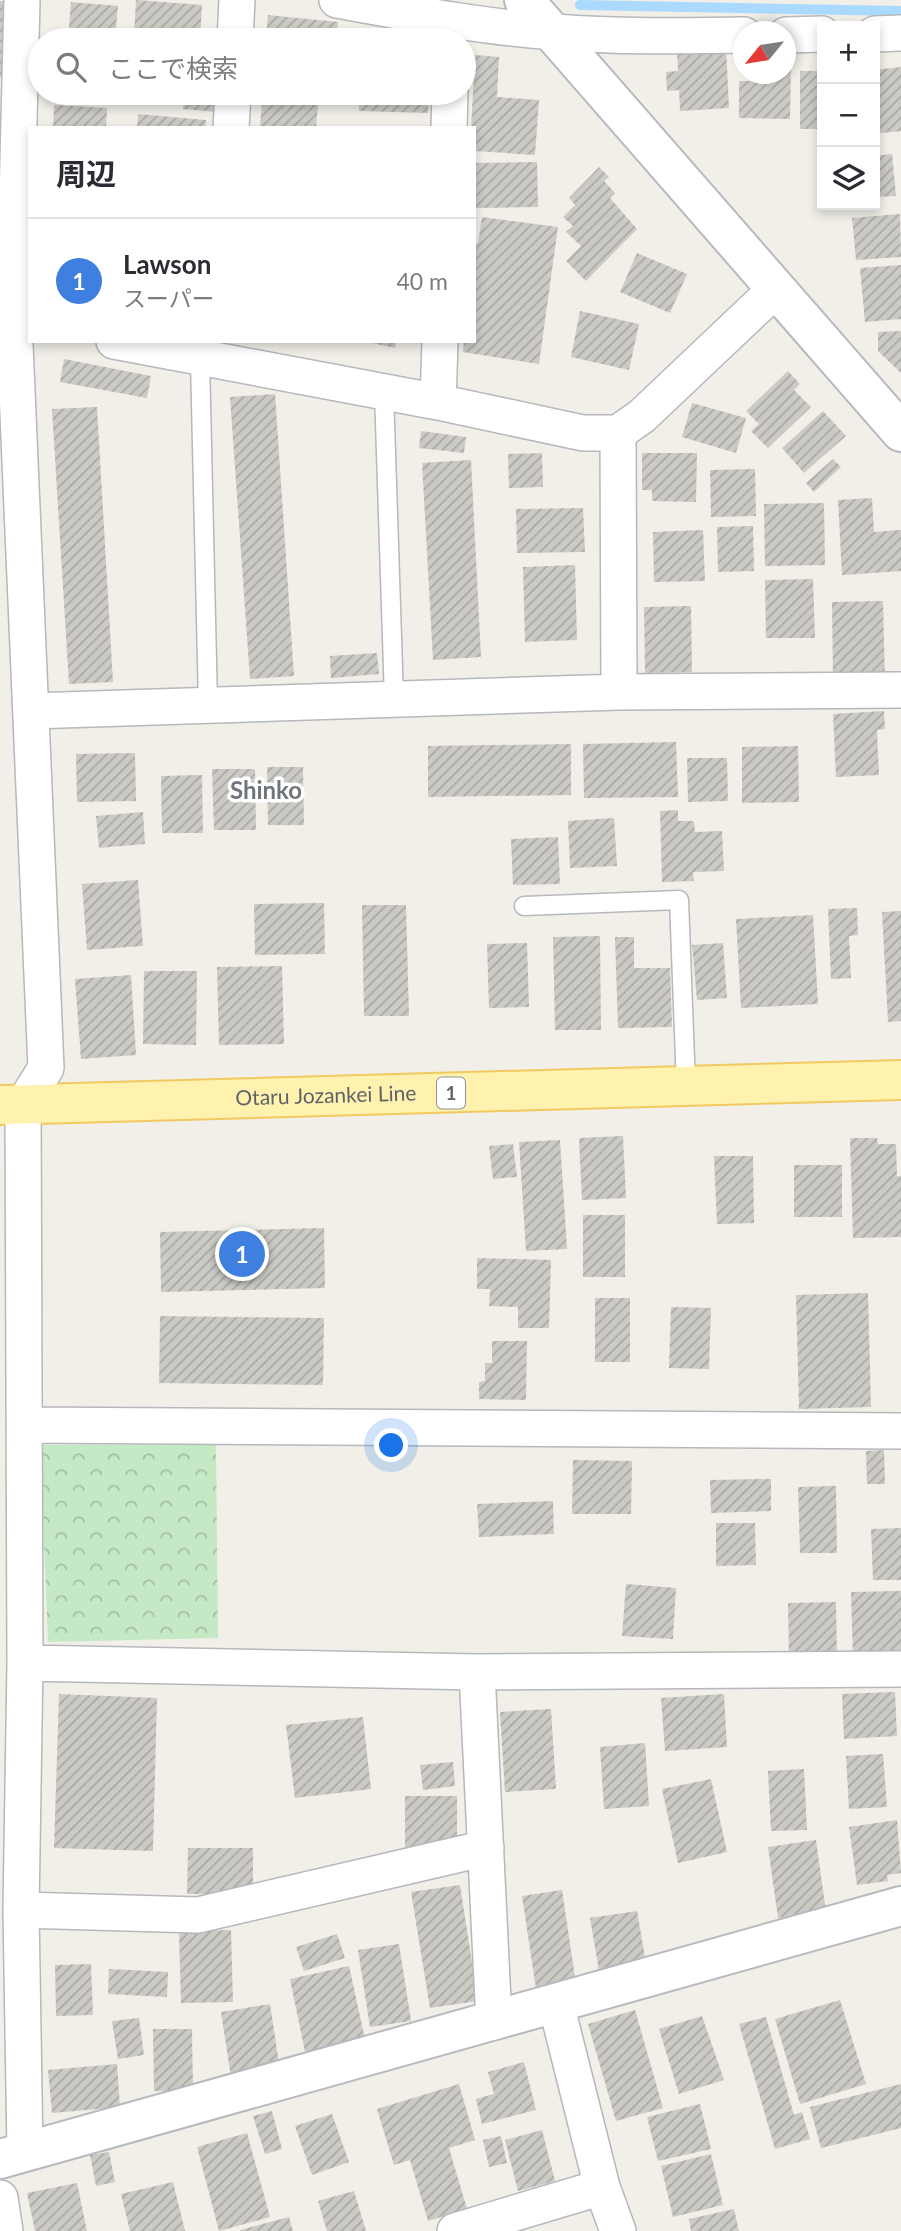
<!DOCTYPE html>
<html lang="ja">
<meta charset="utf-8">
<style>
:root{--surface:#fff;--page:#f2f2f3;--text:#2b2b33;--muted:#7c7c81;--line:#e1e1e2;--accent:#d93025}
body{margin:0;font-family:Lato,"Noto Sans JP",sans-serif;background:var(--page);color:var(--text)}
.controls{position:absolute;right:21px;top:21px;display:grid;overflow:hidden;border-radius:0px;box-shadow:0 4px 10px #0003}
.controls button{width:63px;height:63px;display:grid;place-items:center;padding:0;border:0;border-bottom:2px solid var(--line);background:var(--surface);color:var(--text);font:35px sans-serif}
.compass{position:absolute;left:733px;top:21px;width:63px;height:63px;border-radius:50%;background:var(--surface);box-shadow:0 4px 10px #0003;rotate:240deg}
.you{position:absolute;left:392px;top:1446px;width:24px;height:24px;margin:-18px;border:5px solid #fff;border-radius:50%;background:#1a73e8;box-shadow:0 0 0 10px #1a73e833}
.badge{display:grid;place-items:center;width:46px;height:46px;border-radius:50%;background:var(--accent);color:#fff;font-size:23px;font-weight:700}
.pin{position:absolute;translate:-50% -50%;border:4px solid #fff;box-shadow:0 2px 7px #0006}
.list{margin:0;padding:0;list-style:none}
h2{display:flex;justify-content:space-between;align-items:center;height:91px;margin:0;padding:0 28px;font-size:30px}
h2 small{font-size:23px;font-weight:400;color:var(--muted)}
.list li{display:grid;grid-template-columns:46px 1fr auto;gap:21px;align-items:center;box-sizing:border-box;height:126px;padding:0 28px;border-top:2px solid var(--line)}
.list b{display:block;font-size:26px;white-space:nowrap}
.list p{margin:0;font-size:23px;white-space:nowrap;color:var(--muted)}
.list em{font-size:23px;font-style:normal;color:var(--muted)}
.icon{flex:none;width:38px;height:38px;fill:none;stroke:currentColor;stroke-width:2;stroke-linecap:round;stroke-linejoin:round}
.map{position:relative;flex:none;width:901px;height:2231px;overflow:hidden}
.search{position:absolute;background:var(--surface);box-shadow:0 4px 10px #0003;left:28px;top:28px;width:448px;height:77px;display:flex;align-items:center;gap:18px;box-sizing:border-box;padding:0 24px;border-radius:38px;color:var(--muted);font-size:26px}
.panel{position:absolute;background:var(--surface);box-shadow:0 4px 10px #0003;left:28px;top:126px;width:448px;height:217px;border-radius:0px}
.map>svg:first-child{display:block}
.park{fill:url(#park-crowns)}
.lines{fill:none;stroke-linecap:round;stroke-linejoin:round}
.stream{stroke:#aadaff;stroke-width:10}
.building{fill:url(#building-hatch)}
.lane-casing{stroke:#b5b8bc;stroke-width:21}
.street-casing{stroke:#b5b8bc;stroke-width:38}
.secondary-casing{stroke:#b6babf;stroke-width:42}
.primary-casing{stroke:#f2c960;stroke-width:42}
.lane{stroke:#fff;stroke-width:18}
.street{stroke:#fff;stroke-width:35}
.secondary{stroke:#fff;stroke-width:38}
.primary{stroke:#fff2af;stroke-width:38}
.labels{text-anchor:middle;stroke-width:7;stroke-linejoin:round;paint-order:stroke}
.shield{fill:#fff;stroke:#8f9295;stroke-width:2}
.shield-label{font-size:19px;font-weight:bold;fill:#5f6368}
.street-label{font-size:21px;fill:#5f6368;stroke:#fff}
.quarter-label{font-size:24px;font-weight:bold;fill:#70757a;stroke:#fff}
</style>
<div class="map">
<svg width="901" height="2231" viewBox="0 0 901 2231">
<defs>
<pattern id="park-crowns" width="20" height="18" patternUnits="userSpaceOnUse" patternTransform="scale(1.75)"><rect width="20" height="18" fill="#c5e8c5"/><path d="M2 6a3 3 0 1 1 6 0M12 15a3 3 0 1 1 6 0" fill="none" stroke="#a3c0a4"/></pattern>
<pattern id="building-hatch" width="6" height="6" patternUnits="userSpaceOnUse" patternTransform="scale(1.75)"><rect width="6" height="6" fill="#cccac5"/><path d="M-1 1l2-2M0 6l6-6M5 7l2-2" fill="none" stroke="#a9a8a4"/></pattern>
</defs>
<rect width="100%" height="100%" fill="#f1efe8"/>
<path class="park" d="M40,1445H216L218,1638L48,1642Z"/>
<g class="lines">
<path class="stream" d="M580,5L901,11"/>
</g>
<path class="building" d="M136,0L202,5L200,40L134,36Z
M0,1H5L3,77H0Z
M71,2L118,6L115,40H68Z
M268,15L338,22L336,40H266Z
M726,46L729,108L680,111L679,90L667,91L666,72L678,71L677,49Z
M475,55L499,57L497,97L539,100L535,155L474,151V128H471Z
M786,67H791L790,119L739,118V81H759V74H786Z
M901,67V131L880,133L875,70Z
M800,71H822V129H800Z
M45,93H88L87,98L46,97Z
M263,93H319L316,128L260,126Z
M359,93H429L428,113L359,111Z
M184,95L217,98L216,112L183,109Z
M54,105L107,108L106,128H53Z
M138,114L206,120L205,128H137Z
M892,154L896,196L875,197V156Z
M537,162L538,207L474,208V163Z
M599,167L609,177L604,181L615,193L610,198L637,229L586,281L566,261L581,246L566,232L573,226L563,217L575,205L569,198Z
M900,214L901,257L856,260L852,218Z
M482,217L558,227L539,364L463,352L464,341H474V243H478Z
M637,253L687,274L670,313L620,292Z
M901,265V319L865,322L860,268Z
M580,311L639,324L629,370L571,357Z
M901,331V373L878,351V332Z
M363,341H396L395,348Z
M64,359L151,376L147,398L60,382Z
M788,371L800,384L794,390L811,407L768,448L751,431L759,424L746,411Z
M275,394L294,676L250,679L230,397Z
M692,403L746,418L736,453L682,437Z
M97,407L113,682L69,684L52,409Z
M823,411L846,436L804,473L782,448Z
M421,431L466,437L464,453L419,448Z
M542,453L543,487L509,488L508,454Z
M642,453H697L696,502L652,501V490H642Z
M833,459L841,467L814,492L806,483Z
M471,460L481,657L433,660L422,463Z
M755,469L756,516L711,517L710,470Z
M872,498L874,532L901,530V571L842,575L838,500Z
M824,503L825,565L765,566L764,504Z
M583,508L585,552L517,553L516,509Z
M753,526L754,571L718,572L717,527Z
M703,530L705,581L654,582L653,532Z
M575,565L577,640L525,642L523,567Z
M813,579L815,638H766L765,580Z
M883,601L885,680L833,681L832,602Z
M691,606L692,672L645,673L644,607Z
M377,653L379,674L331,678L330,656Z
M884,711L885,729L877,730L879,775L836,777L833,714Z
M676,742L678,797L584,798L583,744Z
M571,744V795L428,797V746Z
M798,746L799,802L742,803V747Z
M135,753L136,801L77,802L76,754Z
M687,758H727L728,801L688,802Z
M267,767H303L304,825H268Z
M212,769H255L256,830H214Z
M202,775L203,833H162L161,776Z
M678,810V821H694L695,832L722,831L724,871L693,872L694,881L662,882L660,811Z
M143,812L145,844L99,848L96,816Z
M614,818L617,866L570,868L568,821Z
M558,837L560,884L513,885L511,839Z
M138,880L143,946L87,950L82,884Z
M324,903L325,954L255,955L254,904Z
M362,905H406L409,1016H364Z
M857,908L858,935L849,936L851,978L831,979L828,909Z
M901,911V1021L888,1022L882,912Z
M813,915L818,1004L741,1008L736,919Z
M600,936L601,1030H555L553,937Z
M615,937H634V968H670L672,1027L618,1028Z
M527,943L529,1007L489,1008L487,944Z
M723,943L727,998L697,1000L692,945Z
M282,966L284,1044L219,1045L217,967Z
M144,971H197L196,1045L143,1044Z
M131,975L136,1055L81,1059L75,979Z
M623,1136L626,1198L582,1200L579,1138Z
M850,1138H877L878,1144H896L897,1176H901V1237L853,1238Z
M560,1140L567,1249L526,1251L519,1142Z
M513,1144L517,1177L493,1179L489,1146Z
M714,1156H753L754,1223L717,1224Z
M794,1165H842V1217H794Z
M583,1215H625V1277H583Z
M324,1228L325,1288L161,1292L160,1232Z
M477,1258L551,1260L549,1328H518V1307L489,1306L490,1289H477Z
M868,1293L871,1407L799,1409L796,1295Z
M595,1298H630V1362H595Z
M671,1307L711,1308L709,1369L669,1368Z
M160,1316L324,1318L323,1385L159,1383Z
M492,1341H527L526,1400L479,1399V1382L485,1381V1363H492Z
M884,1450L885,1484H867L866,1451Z
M573,1460L632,1461L631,1514H572Z
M771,1479V1511L711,1513L710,1480Z
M836,1486L837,1553H800L798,1487Z
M553,1501L554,1534L479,1537L477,1504Z
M716,1523H755L756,1565L716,1566Z
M901,1528V1580H873L871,1529Z
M626,1584L676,1588L673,1639L622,1636Z
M901,1591V1658L853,1659L851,1592Z
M836,1602L837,1659L789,1660L788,1603Z
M895,1692L897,1736L844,1739L842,1694Z
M59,1694L157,1698L153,1851L54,1848Z
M724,1694L727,1747L665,1751L661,1698Z
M551,1709L556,1789L505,1792L500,1712Z
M363,1717L371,1789L295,1798L286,1725Z
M645,1743L649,1806L604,1809L600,1747Z
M883,1754L887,1807L849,1809L846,1756Z
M453,1762L455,1786L423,1790L420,1765Z
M804,1769L807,1830L771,1831L768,1771Z
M711,1779L727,1852L678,1863L662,1789Z
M405,1796H457V1848H405Z
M897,1820L901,1873L887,1875L888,1881L857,1885L849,1827Z
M816,1840L826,1912L778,1918L768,1847Z
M188,1848H253V1894H187Z
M460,1885L478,2001L430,2008L411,1892Z
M562,1890L576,1984L536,1989L522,1896Z
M637,1911L646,1963L599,1971L590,1918Z
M231,1930L233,2002L181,2003L179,1931Z
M337,1934L345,1958L304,1971L296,1947Z
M399,1944L411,2021L370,2027L358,1950Z
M91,1964L93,2015L56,2016L55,1965Z
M349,1966L365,2039L305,2052L290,1979Z
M109,1969L168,1972L167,1997L108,1994Z
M840,2000L866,2084L800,2104L775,2019Z
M270,2004L280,2070L231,2077L221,2012Z
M635,2010L663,2108L616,2121L588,2024Z
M702,2016L724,2080L679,2094L659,2029Z
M766,2017L794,2115L802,2112L810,2139L775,2149L739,2024Z
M139,2018L144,2055L118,2059L112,2021Z
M153,2029H192L193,2090L154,2091Z
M524,2062L536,2110L482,2124L476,2099L494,2094L488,2072Z
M117,2064L120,2107L52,2113L48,2070Z
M459,2084L475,2140L449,2148L467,2209L428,2221L410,2160L394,2165L377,2109Z
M901,2084V2128L821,2148L810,2107Z
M700,2104L711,2149L658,2161L647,2117Z
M272,2111L282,2149L265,2154L253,2116Z
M332,2114L349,2162L312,2175L295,2126Z
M542,2130L555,2181L518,2191L505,2140Z
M247,2133L270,2217L219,2231L197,2147Z
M501,2136L507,2163L489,2167L483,2140Z
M109,2152L115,2182L96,2186L90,2155Z
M711,2154L723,2205L673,2217L661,2166Z
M173,2182L185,2231H130L121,2194Z
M77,2183L87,2231H35L27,2193Z
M354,2191L366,2231H327L318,2201Z
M734,2209L739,2231H691L689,2219Z
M289,2217L293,2231H240V2230Z"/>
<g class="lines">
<defs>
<path id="lane" d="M200,359L208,705
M384,392L394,699
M524,906L679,900L686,1086"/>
<path id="street" d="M22,0L14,321L46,1068L23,1105L25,1663L21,1910L25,2152
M337,0C409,13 482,27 555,32C618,37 680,36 744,35
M875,34L901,33
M786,35L822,34
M235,40L237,0
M231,128L233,93
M449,128L450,93
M114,341L438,402L583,433H618L642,416L775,290
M438,402L440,341
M618,433L619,692
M31,711L619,692L901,690
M24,1425L901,1431
M25,1663L477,1672L901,1669
M477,1672L494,2022
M21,1910L198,1915L486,1848
M556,2004L602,2187L618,2231
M0,2198L5,2231
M455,2231L602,2187"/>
<path id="secondary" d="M524,0L901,432
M0,2159L901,1906"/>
<g id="primary">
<path id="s1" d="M0,1105L901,1080"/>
</g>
</defs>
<use href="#lane" class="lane-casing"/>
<use href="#street" class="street-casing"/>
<use href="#secondary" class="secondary-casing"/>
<use href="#primary" class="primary-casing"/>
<use href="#lane" class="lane"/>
<use href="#street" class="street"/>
<use href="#secondary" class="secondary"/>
<use href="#primary" class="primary"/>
</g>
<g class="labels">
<rect class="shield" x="437" y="1077.5" width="28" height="31" rx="5"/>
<g class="shield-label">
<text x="451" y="1100">1</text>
</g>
<g class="street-label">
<text dy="7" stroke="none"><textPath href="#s1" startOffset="326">Otaru Jozankei Line</textPath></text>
</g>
<g class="quarter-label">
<text x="266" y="799">Shinko</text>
</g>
</g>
</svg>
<div class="controls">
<button>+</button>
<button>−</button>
<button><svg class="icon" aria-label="layers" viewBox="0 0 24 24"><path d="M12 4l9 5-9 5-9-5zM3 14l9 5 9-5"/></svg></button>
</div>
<svg class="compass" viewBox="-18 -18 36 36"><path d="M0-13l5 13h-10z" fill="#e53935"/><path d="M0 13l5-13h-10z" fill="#7c7c81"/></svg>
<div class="you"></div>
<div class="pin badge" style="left:242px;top:1254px;background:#3f7fe0">1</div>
<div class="search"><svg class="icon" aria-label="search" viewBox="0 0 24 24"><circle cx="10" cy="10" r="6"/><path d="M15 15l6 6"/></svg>ここで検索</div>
<section class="panel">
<h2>周辺<small></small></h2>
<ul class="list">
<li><span class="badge" style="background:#3f7fe0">1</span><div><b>Lawson</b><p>スーパー</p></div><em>40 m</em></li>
</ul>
</section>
</div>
